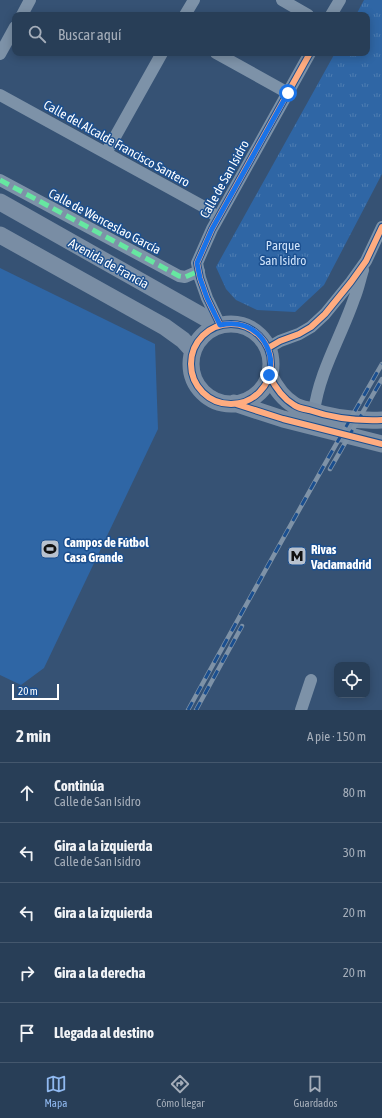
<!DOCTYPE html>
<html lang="es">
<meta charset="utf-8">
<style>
:root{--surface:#283e57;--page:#30455d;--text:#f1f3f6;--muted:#a5aeba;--line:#44576d;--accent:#90b9f0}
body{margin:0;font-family:"Asap Condensed",sans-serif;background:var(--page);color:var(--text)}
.controls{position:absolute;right:12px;bottom:12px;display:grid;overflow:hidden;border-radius:8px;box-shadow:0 2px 10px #0003}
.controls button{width:36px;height:36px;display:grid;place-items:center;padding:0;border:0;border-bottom:1px solid var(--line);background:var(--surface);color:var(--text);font:20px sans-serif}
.scale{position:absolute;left:12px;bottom:10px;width:47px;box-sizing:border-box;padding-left:4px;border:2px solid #fff;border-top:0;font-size:11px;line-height:14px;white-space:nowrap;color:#fff;-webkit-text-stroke:3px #1b4f8f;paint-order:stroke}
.stop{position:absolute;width:12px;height:12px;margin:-9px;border:3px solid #1a73e8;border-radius:50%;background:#fff}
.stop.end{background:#1a73e8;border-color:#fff;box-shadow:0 1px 4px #0008}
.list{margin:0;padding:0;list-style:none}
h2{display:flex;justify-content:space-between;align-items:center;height:52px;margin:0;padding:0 16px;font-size:17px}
h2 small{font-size:13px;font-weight:400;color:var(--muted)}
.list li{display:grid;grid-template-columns:26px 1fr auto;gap:12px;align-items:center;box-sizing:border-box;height:60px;padding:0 16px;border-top:1px solid var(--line)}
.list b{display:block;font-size:15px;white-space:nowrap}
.list p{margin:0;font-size:13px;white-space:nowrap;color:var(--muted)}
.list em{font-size:13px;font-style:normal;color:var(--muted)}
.icon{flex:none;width:22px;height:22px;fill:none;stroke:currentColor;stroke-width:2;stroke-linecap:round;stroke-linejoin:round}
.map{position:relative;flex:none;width:382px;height:710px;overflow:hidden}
.search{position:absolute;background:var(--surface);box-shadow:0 2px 10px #0003;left:12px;right:12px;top:12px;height:44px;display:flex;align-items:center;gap:10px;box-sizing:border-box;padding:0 14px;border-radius:8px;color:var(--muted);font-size:15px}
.sheet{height:352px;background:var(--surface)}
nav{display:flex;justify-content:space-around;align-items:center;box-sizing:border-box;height:56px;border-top:1px solid var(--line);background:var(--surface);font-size:11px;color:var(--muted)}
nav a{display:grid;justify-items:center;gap:2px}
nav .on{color:var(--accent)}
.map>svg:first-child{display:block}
.green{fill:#2f66a5}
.park{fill:url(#park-tufts)}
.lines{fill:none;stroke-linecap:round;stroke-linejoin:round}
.street{stroke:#7d92a8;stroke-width:12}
.secondary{stroke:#798da4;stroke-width:17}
.rail-casing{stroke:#7e92a7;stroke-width:4.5}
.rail{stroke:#1b4f8f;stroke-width:3;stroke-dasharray:9;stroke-linecap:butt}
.quiet{stroke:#66e7a1;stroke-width:5;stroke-dasharray:10 5;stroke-linecap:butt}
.cycleway-casing{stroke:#1b4f8f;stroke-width:8}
.cycleway{stroke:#ffac80;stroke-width:6}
.route{stroke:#1a73e8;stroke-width:5}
.labels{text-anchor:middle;stroke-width:3;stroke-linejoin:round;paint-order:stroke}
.street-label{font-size:13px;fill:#fff;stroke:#1b4f8f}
.park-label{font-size:13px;fill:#cfe3fa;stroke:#1b4f8f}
.poi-label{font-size:13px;font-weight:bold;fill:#fff;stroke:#1b4f8f;text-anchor:start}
</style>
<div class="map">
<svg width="382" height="710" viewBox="0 0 382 710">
<defs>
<pattern id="park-tufts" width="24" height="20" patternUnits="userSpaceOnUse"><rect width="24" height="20" fill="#2f66a5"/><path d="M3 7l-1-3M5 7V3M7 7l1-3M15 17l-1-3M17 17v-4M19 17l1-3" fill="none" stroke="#4e7db2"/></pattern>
</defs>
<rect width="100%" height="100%" fill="#365274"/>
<path class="green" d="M0,268L155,344L158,429L44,668L21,685L0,675Z"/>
<path class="park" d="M364,0H382V174L324,285L295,312L257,310L236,300L226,289L216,267L335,53H367V15H356Z"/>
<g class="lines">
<path class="street" d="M282,0L308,15
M22,15L30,0
M185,15L194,0
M331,15L340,0
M216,53L288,93
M0,54L15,27
M0,95L206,208L218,218
M106,153L162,53
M0,180L179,276L185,277L199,271
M220,325L207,298L200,278L197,263L212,229L310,53
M268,348L280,341L299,334L311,327L325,314L351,282L366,261L382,227
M314,412C319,372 341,337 354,299C358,290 360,279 363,270
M301,710L311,680"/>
<path class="secondary" d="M0,202L218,325
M0,235L165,327L183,340L193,351
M191 364a40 40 0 1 1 80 0a40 40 0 1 1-80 0Z
M269,375C275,387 282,398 294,405C298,408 304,409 309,410C332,418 357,421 382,420
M234,403L283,419L382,444"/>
<defs>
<path id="rail" d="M330,469L382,379
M188,710C252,594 316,478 382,364
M196,710L242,626"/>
</defs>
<use href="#rail" class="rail-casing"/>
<use href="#rail" class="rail"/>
<path class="quiet" d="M0,180L179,276L185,277L199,271"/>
<defs>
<path id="cycleway" d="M191 364a40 40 0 1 1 80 0a40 40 0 1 1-80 0Z
M220,325L207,298L200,278L197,263L212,229L310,53
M268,348L280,341L299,334L311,327L325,314L351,282L366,261L382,227
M269,375C275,387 282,398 294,405C298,408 304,409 309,410C332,418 357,421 382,420
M236,404L283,419L382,444"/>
</defs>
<use href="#cycleway" class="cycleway-casing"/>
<use href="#cycleway" class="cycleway"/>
</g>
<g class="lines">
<path class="route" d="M269,375C275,355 264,333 245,326C237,323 229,323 220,325L207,298L200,278L197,263L212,229L288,93"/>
</g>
<defs>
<symbol id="stadium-square" viewBox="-11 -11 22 22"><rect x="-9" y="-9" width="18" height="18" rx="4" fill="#b9c2ce" stroke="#1b4f8f"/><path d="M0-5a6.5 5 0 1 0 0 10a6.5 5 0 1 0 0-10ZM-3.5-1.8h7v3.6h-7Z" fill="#111"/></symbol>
<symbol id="metro-square" viewBox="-11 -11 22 22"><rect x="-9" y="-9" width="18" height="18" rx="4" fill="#b9c2ce" stroke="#1b4f8f"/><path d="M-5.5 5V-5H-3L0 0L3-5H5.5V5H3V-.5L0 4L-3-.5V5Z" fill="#111"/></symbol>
</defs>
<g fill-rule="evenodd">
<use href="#stadium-square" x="39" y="538" width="22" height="22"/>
<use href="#metro-square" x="286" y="545" width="22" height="22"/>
</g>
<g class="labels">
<g class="street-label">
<text transform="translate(117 143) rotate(29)" y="5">Calle del Alcalde Francisco Santero</text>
<text transform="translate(224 179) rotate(-61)" y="5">Calle de San Isidro</text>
<text transform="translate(105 221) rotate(28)" y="5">Calle de Wenceslao García</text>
<text transform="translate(109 263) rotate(29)" y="5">Avenida de Francia</text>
</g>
<g class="park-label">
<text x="283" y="250">Parque<tspan x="283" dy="15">San Isidro</tspan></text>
</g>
<g class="poi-label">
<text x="64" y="547">Campos de Fútbol<tspan x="64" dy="15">Casa Grande</tspan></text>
<text x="311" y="554">Rivas<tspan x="311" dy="15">Vaciamadrid</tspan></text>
</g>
</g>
</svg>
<div class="controls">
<button><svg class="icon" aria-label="locate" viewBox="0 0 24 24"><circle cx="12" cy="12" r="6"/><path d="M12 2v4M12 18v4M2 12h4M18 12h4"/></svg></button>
</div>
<div class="scale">20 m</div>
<div class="stop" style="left:288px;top:93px"></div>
<div class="stop end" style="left:269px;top:375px"></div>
<div class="search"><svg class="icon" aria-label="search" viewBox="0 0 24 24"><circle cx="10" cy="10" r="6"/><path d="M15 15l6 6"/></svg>Buscar aquí</div>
</div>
<section class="sheet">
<h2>2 min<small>A pie · 150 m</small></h2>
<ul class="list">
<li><svg class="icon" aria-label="ahead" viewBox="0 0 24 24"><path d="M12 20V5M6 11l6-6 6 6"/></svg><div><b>Continúa</b><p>Calle de San Isidro</p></div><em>80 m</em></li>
<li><svg class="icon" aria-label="left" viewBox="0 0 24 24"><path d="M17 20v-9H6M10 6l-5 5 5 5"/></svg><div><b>Gira a la izquierda</b><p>Calle de San Isidro</p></div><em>30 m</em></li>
<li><svg class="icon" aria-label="left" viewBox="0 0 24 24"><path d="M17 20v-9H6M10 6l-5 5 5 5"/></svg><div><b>Gira a la izquierda</b></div><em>20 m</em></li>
<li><svg class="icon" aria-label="right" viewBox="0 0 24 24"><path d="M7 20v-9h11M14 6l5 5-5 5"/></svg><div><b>Gira a la derecha</b></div><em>20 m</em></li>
<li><svg class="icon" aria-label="arrive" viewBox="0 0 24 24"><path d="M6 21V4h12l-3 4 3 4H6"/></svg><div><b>Llegada al destino</b></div></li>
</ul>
</section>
<nav>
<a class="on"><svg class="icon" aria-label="map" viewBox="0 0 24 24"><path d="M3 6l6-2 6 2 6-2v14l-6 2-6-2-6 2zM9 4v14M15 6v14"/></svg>Mapa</a>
<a><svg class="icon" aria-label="directions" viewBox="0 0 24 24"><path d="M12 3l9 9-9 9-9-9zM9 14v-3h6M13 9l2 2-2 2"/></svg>Cómo llegar</a>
<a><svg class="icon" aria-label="saved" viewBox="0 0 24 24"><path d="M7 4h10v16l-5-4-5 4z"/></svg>Guardados</a>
</nav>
